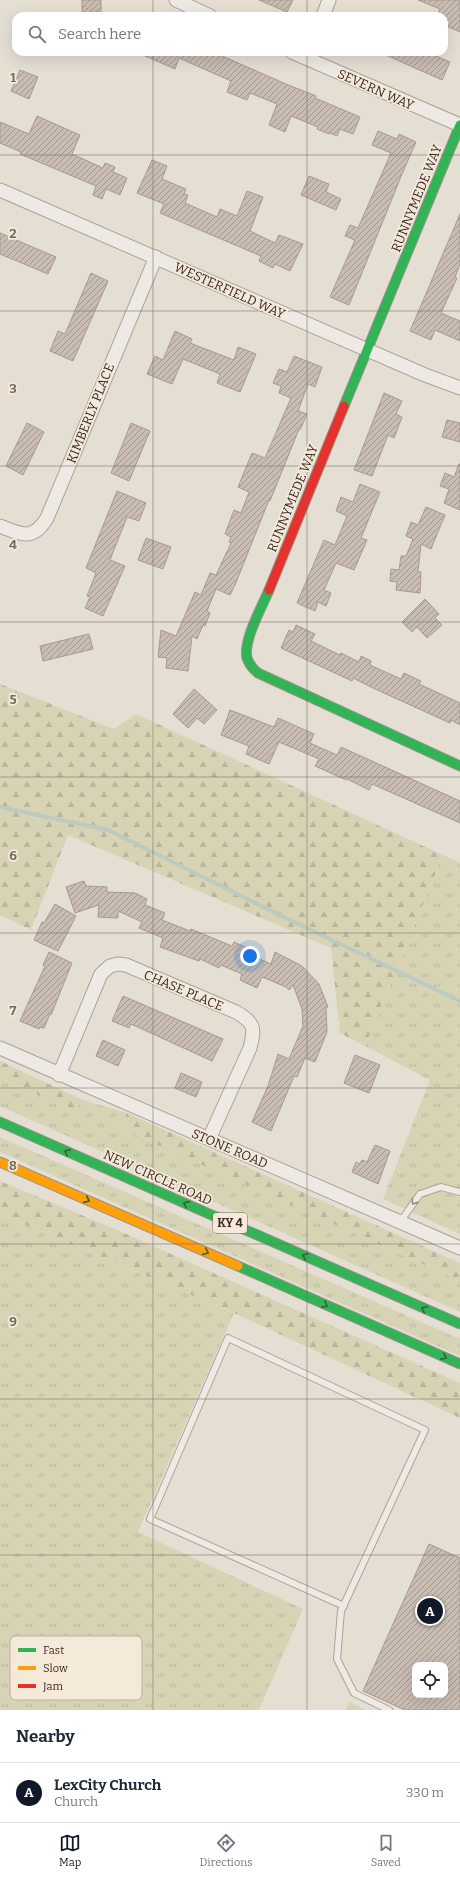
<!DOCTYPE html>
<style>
:root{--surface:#fff;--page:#f2f2f3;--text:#1f2937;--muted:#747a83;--line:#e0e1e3;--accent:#111827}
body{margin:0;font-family:Bitter,serif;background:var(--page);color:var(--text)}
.controls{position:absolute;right:12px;bottom:12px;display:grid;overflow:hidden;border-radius:8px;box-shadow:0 4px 16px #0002}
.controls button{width:36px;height:36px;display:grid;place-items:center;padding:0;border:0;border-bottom:1px solid var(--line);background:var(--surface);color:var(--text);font:20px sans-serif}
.you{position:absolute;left:250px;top:956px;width:14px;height:14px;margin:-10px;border:3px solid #fff;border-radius:50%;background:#1a73e8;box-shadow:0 0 0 6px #1a73e833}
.badge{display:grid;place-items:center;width:26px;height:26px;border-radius:50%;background:var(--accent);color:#fff;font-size:13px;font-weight:700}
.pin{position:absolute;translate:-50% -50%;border:2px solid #fff;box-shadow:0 1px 4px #0006}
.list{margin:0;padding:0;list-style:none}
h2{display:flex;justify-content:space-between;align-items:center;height:52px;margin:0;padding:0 16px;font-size:17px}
h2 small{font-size:13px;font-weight:400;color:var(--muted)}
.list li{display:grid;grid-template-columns:26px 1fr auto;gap:12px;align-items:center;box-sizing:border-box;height:60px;padding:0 16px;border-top:1px solid var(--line)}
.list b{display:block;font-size:15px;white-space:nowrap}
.list p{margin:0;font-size:13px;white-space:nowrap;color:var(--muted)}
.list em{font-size:13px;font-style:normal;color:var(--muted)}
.icon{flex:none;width:22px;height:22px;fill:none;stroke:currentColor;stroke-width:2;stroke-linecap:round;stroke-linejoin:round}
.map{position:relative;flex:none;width:460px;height:1710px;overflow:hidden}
.search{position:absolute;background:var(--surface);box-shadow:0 4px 16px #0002;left:12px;right:12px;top:12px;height:44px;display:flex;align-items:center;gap:10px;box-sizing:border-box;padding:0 14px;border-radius:12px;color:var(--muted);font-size:15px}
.sheet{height:112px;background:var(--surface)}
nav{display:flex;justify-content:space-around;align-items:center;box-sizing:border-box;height:56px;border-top:1px solid var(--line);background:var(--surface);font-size:11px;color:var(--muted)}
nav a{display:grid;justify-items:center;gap:2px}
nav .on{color:var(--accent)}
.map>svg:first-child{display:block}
.grass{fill:url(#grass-tufts)}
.forest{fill:url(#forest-firs)}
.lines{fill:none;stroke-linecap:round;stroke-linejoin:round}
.stream{stroke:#bccac0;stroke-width:4}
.building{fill:url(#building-hatch);stroke:#a69a91;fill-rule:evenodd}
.lane-casing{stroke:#aba39b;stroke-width:8}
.street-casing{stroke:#aba39b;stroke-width:15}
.fast-casing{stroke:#9b938b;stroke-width:11}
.slow-casing{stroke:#9b938b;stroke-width:11}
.jam-casing{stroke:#9b938b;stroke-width:11}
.lane{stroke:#eeeae3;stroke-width:6}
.street{stroke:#eeeae3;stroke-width:13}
.fast{stroke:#30b455;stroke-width:9}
.slow{stroke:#ff9f0a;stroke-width:9}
.jam{stroke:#e5322d;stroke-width:9}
.oneway{stroke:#376236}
.oneway2{stroke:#948a82}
.grid{fill:none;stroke:#766a60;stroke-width:1;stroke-opacity:0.55}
.labels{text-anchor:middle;stroke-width:3.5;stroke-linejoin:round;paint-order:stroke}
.shield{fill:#f5eada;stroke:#736459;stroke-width:1}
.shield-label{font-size:12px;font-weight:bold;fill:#3b2b22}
.street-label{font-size:13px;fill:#3b2b22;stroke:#f5eada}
.key{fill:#f5eada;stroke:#bdb1a3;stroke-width:1}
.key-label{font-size:11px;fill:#3b2b22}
.grid-label{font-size:13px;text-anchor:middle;font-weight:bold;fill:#766a60;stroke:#f5eada;stroke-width:3.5;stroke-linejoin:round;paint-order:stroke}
</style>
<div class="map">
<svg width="460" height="1710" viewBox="0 0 460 1710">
<defs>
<pattern id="grass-tufts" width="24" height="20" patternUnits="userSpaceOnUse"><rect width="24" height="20" fill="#d7d4b6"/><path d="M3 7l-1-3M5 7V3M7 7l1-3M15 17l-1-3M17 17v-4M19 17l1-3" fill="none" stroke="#b9b69c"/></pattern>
<pattern id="forest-firs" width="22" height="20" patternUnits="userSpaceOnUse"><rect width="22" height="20" fill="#d7d4b6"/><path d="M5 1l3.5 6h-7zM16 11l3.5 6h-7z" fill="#b9b69c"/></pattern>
<pattern id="building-hatch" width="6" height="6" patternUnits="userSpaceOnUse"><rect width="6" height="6" fill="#c9bcb3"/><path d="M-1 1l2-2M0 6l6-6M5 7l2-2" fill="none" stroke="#a49991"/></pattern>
</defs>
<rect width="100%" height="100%" fill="#e5ded3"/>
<path class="grass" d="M443,855L460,863V1234L383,1199L430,1080L365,1046Z
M0,1078L74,1111L83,1100L127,1113L121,1128L460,1281V1312L0,1106Z
M0,1137L460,1339V1356L0,1152Z
M0,1214L234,1313L138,1532L303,1609L259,1710H0Z
M349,1702L365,1710H346Z"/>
<path class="forest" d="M0,684L114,729L136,714L443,855L365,1046L340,1033L331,948L68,835L31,930L0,915Z
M0,1061L83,1100L74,1111L0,1078Z
M127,1113L460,1263V1281L120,1128Z
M0,1181L115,1229L460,1383V1418L234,1313L0,1214Z"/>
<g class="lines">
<path class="stream" d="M0,807L108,830L292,921L460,1001"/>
</g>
<path class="building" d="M82,0H101V12L82,13Z
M259,0H293L287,12Z
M418,0H460V32L444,25V16H437L440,9Z
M136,52H213L286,84L316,96L315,98L360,117L353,134L340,129L337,136L330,133L329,134L317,129L318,127L291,116L285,132L269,125L277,104L250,93L247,100L227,92L231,81L179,58L175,69Z
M379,52H427L450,62L442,80Z
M20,70L38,77L29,99L11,91Z
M37,116L80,135L72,154L103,168L105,163L115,167L113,172L127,178L120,195L106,189L102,199L93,195L96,186L20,154L21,152L0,143V122L29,134Z
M378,131L397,139L399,134L416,142L402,174L349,305L330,297L355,240L345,236L350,225L358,228L391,153L372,145Z
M152,160L167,166L162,179L186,189L184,194L188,195L185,203L217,217L220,209L237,216L247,191L263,197L250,231L275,243L279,235L303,244L290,271L275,264L273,268L259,261L261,256L160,213L164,204L137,193Z
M309,176L329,184L326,192L341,199L336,210L301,195Z
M460,214V264L455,277L457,278L441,313L460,321V341L435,330L431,340L410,331Z
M0,233L56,257L48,274L0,254Z
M91,273L108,281L73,361L50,351L58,331L65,334Z
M175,331L192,339L190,343L234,360L238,347L256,354L240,392L217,383L220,374L183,359L172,384L147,374L155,356L163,360Z
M294,356L322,367L315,387L308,384L298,411L307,414L300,430L299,429L270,501L269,500L235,585L230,595L216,589L207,611L210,613L205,626L203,625L197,639L192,636L188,671L166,668L167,658L158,657L161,630L176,636L195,592L201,595L210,573L216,575L231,543L229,542L231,537L225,534L234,510L241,513L249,492L238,487L252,453L265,458L291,398L279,393L281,386L273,383L279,369L287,372Z
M384,393L402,401L396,414L402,417L394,438L388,435L372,476L354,470Z
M447,420L460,423V442L442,437Z
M27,423L44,432L23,475L6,466Z
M131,423L150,431L129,481L111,473Z
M459,464H460V510L444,503L449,489L440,486L445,473L454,477Z
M360,484L380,492L361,538L367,540L354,570L336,563L324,590L331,593L326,606L318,602L315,611L297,603L324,540L335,545L347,516L336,511L341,497L353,502Z
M117,491L146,503L139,521L127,517L110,560L125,566L103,616L85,608L90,597L87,596L96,573L86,568Z
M426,507L445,515L431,549L421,544L418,572H421L420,593L396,590L397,582L390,581L391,569L399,570L401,556H406L413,539L406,536L411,522L418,525Z
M146,538L171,547L163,569L138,560Z
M425,599L439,614L435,618L442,625L427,638L417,627L412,632L402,622Z
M296,625L315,634L311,641L340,655L341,653L359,662L361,656L371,661L370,665L401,679L404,673L421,681L419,684L460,703V725L451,720L450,723L375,689L353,678L352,681L281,648L289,630L293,632Z
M89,634L93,649L43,661L40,646Z
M194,689L217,710L204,724L197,718L188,728L173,714Z
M230,710L274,727L278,718L314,734L310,743L337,755L341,747L460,801V823L372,784L369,790L347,779L346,780L315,766L319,759L279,742L269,764L246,754L249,746L221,735Z
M84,881L86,886L107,887V892L135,893L147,899L145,905L165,913L162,920L190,931L191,929L232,946L234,942L250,949L248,954L271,964L275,952L302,966L319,984L328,1007L326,1008L327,1032L315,1062L305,1058L297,1077L294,1076L271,1131L252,1122L268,1086L278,1054L289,1059L303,1026L302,1009L293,985L289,990L286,987L262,977L257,988L240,980L242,974L221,965L219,968L200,959L199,961L160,947L163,938L139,928L142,922L118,911V918L98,917L99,905L75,913L66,887Z
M55,904L76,916L58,951L34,940L42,922L44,923Z
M49,952L72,963L51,1015L50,1014L44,1028L40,1027L39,1029L20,1021L45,966L43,965Z
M123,996L223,1039L212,1061L131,1024L129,1028L112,1021Z
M103,1040L125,1050L118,1066L96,1056Z
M355,1055L380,1065L369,1093L344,1083Z
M181,1073L202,1082L196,1097L175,1088Z
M375,1145L390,1151L378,1184L352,1172L356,1162L360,1164L362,1160L367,1162Z
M429,1544L460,1558V1710H405L363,1691ZM415,1665H445V1695H415Z"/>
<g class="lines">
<defs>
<path id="lane" d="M400,1222L420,1194L441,1187L460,1192
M344,1606L150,1519L228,1338L425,1430L341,1611L337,1659L354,1693L389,1710"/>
<path id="street" d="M176,0L210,16
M323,16L329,0
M292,52L460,125
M0,190L425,375L460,388
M0,526C22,535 33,541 47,518L156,257
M0,1048L460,1248
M59,1075L101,974L110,966L118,964L126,965L236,1012C255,1023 255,1028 250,1048L209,1139"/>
<path id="fast" d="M344,406L460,125
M269,590C262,607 243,640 247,658C249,664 253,669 258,673L460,766
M0,1122L460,1324
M238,1266L460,1364"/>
<path id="slow" d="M0,1162L238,1266"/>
<path id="jam" d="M269,590L344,406"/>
</defs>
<use href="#lane" class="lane-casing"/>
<use href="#street" class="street-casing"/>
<use href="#fast" class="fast-casing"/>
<use href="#slow" class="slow-casing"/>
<use href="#jam" class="jam-casing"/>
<use href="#lane" class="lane"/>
<use href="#street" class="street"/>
<use href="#fast" class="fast"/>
<use href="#slow" class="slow"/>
<use href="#jam" class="jam"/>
</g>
<defs><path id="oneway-chevron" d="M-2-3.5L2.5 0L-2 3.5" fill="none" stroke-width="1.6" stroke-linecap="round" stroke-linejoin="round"/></defs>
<g class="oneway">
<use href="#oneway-chevron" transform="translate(67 1152) rotate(-156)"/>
<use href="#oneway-chevron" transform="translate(87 1200) rotate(24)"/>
<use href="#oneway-chevron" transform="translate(186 1204) rotate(-156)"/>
<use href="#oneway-chevron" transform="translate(206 1252) rotate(24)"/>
<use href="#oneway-chevron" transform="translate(305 1256) rotate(-156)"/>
<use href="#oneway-chevron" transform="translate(325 1305) rotate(24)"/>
<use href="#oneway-chevron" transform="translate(424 1309) rotate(-156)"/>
<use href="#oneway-chevron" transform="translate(444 1357) rotate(24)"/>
</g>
<use class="oneway2" href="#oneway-chevron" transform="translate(414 1202) rotate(125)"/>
<path class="grid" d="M153,0V16M307,0V16M153,52V1710M307,52V1710M0,155H460M0,311H460M0,466H460M0,622H460M0,777H460M0,933H460M0,1088H460M0,1244H460M0,1399H460M0,1555H460"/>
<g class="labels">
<rect class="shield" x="213" y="1213" width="34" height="20" rx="3"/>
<g class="shield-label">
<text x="230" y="1227">KY 4</text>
</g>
<g class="street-label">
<text transform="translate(376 89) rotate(24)" y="5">SEVERN WAY</text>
<text transform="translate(416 198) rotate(-68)" y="5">RUNNYMEDE WAY</text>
<text transform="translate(230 290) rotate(24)" y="5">WESTERFIELD WAY</text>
<text transform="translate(90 413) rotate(-68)" y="5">KIMBERLY PLACE</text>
<text transform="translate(292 498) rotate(-68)" y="5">RUNNYMEDE WAY</text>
<text transform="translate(184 990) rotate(23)" y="5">CHASE PLACE</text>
<text transform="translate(230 1148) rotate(23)" y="5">STONE ROAD</text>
<text transform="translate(158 1177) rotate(24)" y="5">NEW CIRCLE ROAD</text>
</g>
</g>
<rect x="10" y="1636" width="132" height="64" rx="6" class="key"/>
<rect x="18" y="1648" width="18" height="4" fill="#30b455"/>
<rect x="18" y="1666" width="18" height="4" fill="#ff9f0a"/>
<rect x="18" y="1684" width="18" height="4" fill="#e5322d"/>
<g class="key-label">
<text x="43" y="1654">Fast</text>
<text x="43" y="1672">Slow</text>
<text x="43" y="1690">Jam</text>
</g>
<g class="grid-label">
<text x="13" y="82">1</text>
<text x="13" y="238">2</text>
<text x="13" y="393">3</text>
<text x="13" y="549">4</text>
<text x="13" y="704">5</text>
<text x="13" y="860">6</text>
<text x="13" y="1015">7</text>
<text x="13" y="1170">8</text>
<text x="13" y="1326">9</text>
</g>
</svg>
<div class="controls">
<button><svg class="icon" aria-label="locate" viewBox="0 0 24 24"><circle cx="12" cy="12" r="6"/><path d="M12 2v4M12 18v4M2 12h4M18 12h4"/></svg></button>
</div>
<div class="you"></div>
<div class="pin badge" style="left:430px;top:1611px">A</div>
<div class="search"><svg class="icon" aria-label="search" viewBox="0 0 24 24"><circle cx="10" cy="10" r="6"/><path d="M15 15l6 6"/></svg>Search here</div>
</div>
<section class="sheet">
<h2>Nearby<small></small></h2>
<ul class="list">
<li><span class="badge">A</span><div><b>LexCity Church</b><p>Church</p></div><em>330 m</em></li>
</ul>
</section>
<nav>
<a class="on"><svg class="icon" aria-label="map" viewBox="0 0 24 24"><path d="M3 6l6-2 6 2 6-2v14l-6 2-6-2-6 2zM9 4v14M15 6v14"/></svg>Map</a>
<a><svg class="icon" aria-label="directions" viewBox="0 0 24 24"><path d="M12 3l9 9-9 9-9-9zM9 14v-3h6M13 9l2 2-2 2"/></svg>Directions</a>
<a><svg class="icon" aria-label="saved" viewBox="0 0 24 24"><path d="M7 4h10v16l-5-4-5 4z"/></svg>Saved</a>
</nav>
